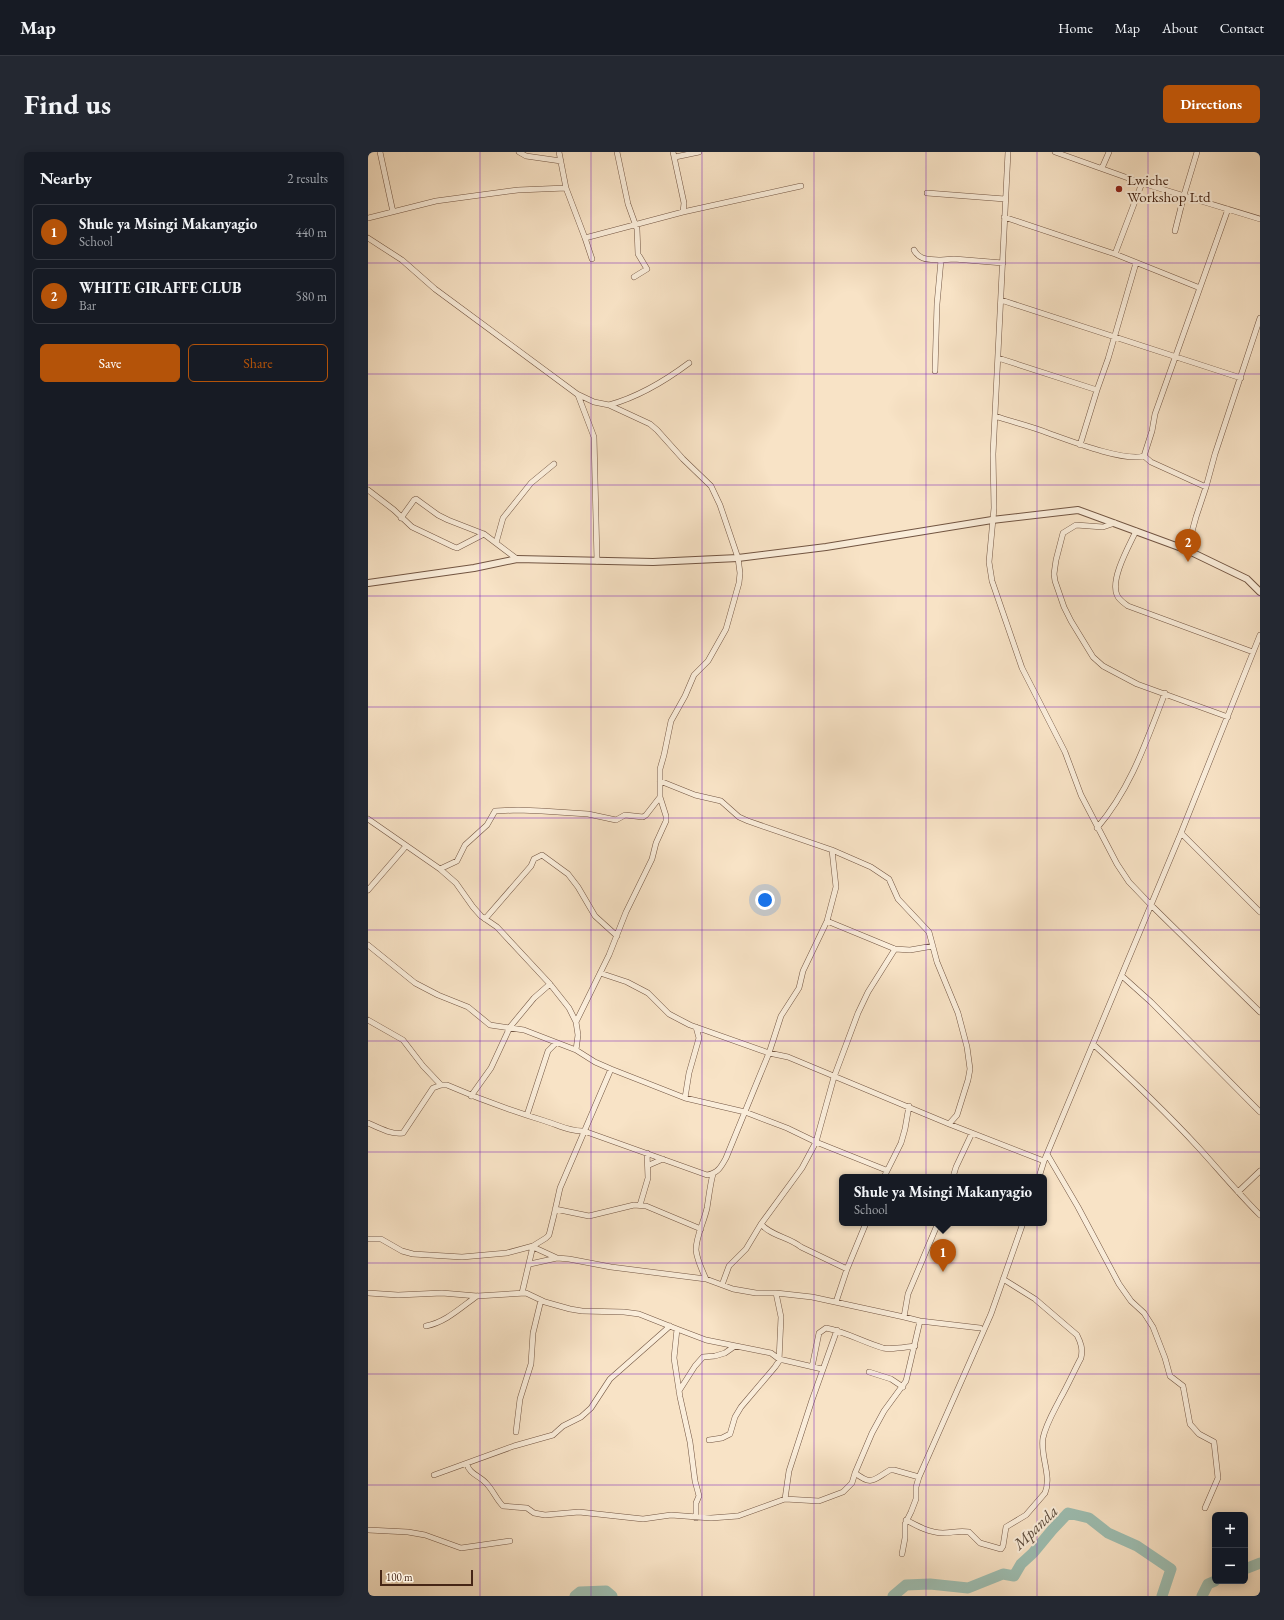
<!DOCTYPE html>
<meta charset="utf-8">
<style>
:root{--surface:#171b24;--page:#242831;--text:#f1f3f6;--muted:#9ea1a6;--line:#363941;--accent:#b45309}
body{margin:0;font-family:"EB Garamond",serif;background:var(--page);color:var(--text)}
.controls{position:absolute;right:12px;bottom:12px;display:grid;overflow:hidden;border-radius:6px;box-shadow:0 2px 10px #0003}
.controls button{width:36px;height:36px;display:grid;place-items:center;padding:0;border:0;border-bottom:1px solid var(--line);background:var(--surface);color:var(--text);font:20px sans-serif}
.scale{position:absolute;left:12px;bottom:10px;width:93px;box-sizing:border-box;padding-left:4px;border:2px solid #462616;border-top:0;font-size:11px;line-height:14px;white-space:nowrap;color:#462616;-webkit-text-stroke:3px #faedda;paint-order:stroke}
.you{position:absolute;left:397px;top:748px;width:14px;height:14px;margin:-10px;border:3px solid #fff;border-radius:50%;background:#1a73e8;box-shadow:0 0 0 6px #1a73e833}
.badge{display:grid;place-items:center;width:26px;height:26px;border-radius:50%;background:var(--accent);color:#fff;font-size:13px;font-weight:700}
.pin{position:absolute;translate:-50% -33px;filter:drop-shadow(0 1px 2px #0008)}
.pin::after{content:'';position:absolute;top:21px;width:14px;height:12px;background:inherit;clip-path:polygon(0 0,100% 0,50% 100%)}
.popup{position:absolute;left:471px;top:1022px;width:208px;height:52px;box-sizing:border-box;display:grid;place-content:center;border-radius:6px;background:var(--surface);filter:drop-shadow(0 1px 3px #0005);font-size:13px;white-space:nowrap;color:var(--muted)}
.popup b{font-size:15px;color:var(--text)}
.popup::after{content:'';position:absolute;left:50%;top:100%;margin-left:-8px;border:8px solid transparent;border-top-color:var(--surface)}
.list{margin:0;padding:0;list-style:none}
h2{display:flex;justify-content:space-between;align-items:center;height:52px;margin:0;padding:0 16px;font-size:17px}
h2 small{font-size:13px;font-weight:400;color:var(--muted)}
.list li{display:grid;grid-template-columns:26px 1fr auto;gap:12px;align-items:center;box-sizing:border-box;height:56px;margin:0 8px 8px;padding:0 8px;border:1px solid var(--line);border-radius:6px}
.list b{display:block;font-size:15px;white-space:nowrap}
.list p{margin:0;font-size:13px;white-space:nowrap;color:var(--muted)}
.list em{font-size:13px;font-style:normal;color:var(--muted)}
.actions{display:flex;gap:8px;padding:12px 16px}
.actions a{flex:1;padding:9px 0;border:1px solid var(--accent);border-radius:6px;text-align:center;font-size:14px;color:var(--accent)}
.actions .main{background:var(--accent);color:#fff}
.map{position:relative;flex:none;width:892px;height:1444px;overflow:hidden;border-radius:6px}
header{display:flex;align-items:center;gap:24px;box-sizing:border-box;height:56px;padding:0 20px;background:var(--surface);border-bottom:1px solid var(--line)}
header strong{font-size:19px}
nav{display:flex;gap:22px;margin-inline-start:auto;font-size:14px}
.intro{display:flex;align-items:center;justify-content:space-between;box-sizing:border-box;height:96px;padding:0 24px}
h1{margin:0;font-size:28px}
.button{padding:10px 18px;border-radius:6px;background:var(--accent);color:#fff;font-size:14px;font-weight:700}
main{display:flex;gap:24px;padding:0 24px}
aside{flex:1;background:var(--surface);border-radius:6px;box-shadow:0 2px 10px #0003}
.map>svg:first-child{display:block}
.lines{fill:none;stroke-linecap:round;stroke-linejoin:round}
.river{stroke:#9dbeb2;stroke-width:11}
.minor-casing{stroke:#725542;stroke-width:6}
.tertiary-casing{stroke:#725542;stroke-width:8}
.minor{stroke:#faedda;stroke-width:5}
.tertiary{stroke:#faedda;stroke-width:6}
.grid{fill:none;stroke:#7b2cbf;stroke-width:1;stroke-opacity:0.55}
.poi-dot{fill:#8f2418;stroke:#faedda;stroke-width:1.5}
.labels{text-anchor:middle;stroke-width:4;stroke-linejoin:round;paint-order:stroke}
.poi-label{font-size:15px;fill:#462616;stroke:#faedda;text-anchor:start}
.water-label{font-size:16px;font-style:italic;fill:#5c4c3d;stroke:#faedda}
</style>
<header>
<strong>Map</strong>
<nav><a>Home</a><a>Map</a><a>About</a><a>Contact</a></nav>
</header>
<div class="intro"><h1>Find us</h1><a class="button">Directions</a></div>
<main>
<aside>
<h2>Nearby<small>2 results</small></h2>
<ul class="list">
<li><span class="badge">1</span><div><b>Shule ya Msingi Makanyagio</b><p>School</p></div><em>440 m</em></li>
<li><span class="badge">2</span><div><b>WHITE GIRAFFE CLUB</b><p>Bar</p></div><em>580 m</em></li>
</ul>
<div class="actions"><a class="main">Save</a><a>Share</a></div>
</aside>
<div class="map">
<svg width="892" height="1444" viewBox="0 0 892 1444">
<rect width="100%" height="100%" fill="#f8e3c6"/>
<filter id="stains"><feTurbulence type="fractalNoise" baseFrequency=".005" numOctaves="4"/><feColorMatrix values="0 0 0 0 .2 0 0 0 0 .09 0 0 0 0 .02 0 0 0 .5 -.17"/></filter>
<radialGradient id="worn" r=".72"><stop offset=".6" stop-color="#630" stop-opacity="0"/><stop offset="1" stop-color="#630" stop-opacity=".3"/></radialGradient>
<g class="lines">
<path class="river" d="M877,1417L892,1411
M207,1444L212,1440L238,1439L244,1444
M525,1444L538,1433L562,1432L600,1436L635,1422L646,1424L653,1412L665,1401L684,1378L700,1361L721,1366L740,1381L769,1394L803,1417L794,1444
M834,1444L840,1432L847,1429"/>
<defs>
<path id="minor" d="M12,0L25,60
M151,0L158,4L193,9
M191,0L198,36L217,86L315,60L433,34
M249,0L260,52L269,77L270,102L279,117L266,125
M305,0L316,51L315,60
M640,0L625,302L626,356L621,410L624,429L654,516L697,600L713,643L749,712L761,730L783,753L892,860
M687,0L774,31L892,67
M307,5L331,0
M734,16L741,0
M559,41L637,47
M636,65L747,102L832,136
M0,66L68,49L150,38L198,36
M807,79L816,43L829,0
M0,86L34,108L67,137L209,242L226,250L241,253L282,272L289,278L315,307L343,334L352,353L370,406L372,421L371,431L358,477L340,509L326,523L317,544L303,569L296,603L292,617V645L298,664V669L288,691L284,707L258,760L241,803L208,870
M217,86L224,107
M546,98C552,109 562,107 573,108
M747,102L774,31
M633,148L873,226
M630,206L729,238L740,207L768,111
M567,219L569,152L573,108L586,107L635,111
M210,243L226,285L229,409
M241,253C270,245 297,229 321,211
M627,264C644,270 663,274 680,281C700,288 756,310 776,304L784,279L787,262L860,57
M712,293L729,238
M776,304L783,310L838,335
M0,338L26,358L44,375L86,395L89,396L116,382
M33,366L46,348L48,347L70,363L80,368L116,382L149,407
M747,371L735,375L708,373L695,381L688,408L686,422L687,429L696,455L703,469L725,505L735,514L769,532L860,565
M768,379C761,394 742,427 749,443C751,448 756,451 760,454L885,500
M128,391L135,366L163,331L186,312
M819,398L828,365L838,335L847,302L892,166
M292,629L327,643L353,649L371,665L380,669L464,698L503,715L521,727L530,747L561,780L569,810L590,861L599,895L602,917L600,928L589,963L581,972
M0,667L72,717L88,731L105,755L113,764L129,775L182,832L201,856L208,870L210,883L208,898
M729,676C763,636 778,590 797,541
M813,681L892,760
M72,717L89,709L97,693L119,673L127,659L150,658L174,659L220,662L248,668L257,663L275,665L278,663L292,645
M0,738L38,694
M117,767L163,714L166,707L174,703L200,722L210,735L227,764L249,784
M459,769L527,797L542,798L565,794
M0,793L47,831L70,843L100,855L122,873L156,878L208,898L227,910L243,917L317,946L377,960L419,976L448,990L518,1018
M232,821L259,830L280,841L301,862L322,873L401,901L420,905L581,972L676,1009
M754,824L783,850L892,960
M0,868L35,888L55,914L73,933
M725,892C761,925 797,959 830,995C851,1018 870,1041 892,1063
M103,944L123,916L142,875L166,846L182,832
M317,946L321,921L331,886L328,875
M159,963L180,899L188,891
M0,971C11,976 24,983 35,981L65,936L73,933H79C111,947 144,959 177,969C190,973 203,980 216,979L339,1023C350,1021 353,1015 358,1006L401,901L413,864L431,836L435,819L459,769L468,735L464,698
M679,1002L710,1055L751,1132L763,1149L776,1161L785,1175L797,1206L802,1224L815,1234L822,1272L831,1282L846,1290L850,1326L837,1356
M281,1013L295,1007
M516,1025L533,991L537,977L541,954
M585,1025L588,1015L604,981
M671,1025L676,1009L813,681L892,483
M870,1040L892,1019
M272,1053L280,1026L279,1001
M187,1057L221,1064L266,1053L278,1054L333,1077
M393,1072C403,1084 421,1085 433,1095L479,1117
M0,1087H13L34,1099L45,1102L94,1105L139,1101L165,1094L178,1086L181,1083L186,1063L192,1036L243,917
M165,1095L189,1106
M162,1112L189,1106L201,1107L243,1115L338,1127L365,1137L388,1141H408L444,1145L536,1165L552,1169L612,1176
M338,1127C334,1118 329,1108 328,1098C328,1084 336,1070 339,1056C341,1044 342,1033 345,1022
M354,1133L361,1114L378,1097L393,1072L434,1016L448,990L466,925L490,861L500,840L527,797
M0,1141L30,1143L74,1141L109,1144L158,1141L177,1150L202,1157L214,1159L256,1160L271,1162L309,1177L306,1206L312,1245L322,1290L327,1329L330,1340L331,1344L328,1351V1366
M154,1141L165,1094
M468,1150L479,1117L498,1071
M536,1165L540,1142L570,1071
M58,1174C78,1170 92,1156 109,1144
M309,1177L338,1188L403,1201L411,1207L454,1217
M444,1215L451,1181L458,1176C478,1180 495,1190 515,1196C525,1198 537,1195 547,1194
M501,1220L523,1227L535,1235
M311,1239L327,1214L335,1205L347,1204L357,1201L367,1194
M148,1280L152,1247L163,1212L165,1181L173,1148
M341,1288L354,1286L362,1282L367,1265L373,1255L407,1215L411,1209L413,1165L408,1141
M99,1312C101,1322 112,1324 118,1331C125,1338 128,1347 135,1354L159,1356L166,1361L177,1363L211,1360L275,1367L303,1363L343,1366L370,1364L417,1347L451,1349L475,1340L484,1331L487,1321L504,1281L516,1259L538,1229L552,1169
M487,1321C504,1334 505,1328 522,1318H526L551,1325
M66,1323L146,1294L185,1283L195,1274L213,1265L223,1256L242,1227L302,1174
M417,1347L421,1319L444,1248L469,1178
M538,1368C549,1374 562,1381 575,1381C584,1381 591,1378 601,1380L612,1391L633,1397L635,1394L638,1375L658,1363L677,1341C684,1324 672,1304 675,1286C678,1272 686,1259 692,1247C700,1233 706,1219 713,1206C715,1197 713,1191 709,1183L667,1147L635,1127
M0,1378L40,1380L57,1383L93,1396L142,1389
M534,1402L537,1386V1372L543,1360L548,1347V1335L551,1325L623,1162L655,1071"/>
<path id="tertiary" d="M0,431L106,416L149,407L285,410L370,406L458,395L624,368L710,358L819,398L879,427L892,440"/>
</defs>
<use href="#minor" class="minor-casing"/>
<use href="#tertiary" class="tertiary-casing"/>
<use href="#minor" class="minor"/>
<use href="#tertiary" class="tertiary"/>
</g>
<path class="grid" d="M112,0V1444M223,0V1444M334,0V1444M446,0V1444M558,0V1444M669,0V1444M780,0V1444M0,111H892M0,222H892M0,333H892M0,444H892M0,555H892M0,666H892M0,778H892M0,889H892M0,1000H892M0,1111H892M0,1222H892M0,1333H892"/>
<circle class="poi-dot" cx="751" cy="37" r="4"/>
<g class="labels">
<g class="poi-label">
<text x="759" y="33">Lwiche<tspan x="759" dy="17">Workshop Ltd</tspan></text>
</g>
<g class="water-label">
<text transform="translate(667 1375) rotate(-44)" y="6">Mpanda</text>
</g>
</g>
<rect width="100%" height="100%" filter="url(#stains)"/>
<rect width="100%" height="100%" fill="url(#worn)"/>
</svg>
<div class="controls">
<button>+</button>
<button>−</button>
</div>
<div class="scale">100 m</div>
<div class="you"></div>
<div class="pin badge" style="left:575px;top:1120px">1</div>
<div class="popup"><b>Shule ya Msingi Makanyagio</b>School</div>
<div class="pin badge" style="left:820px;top:410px">2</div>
</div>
</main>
